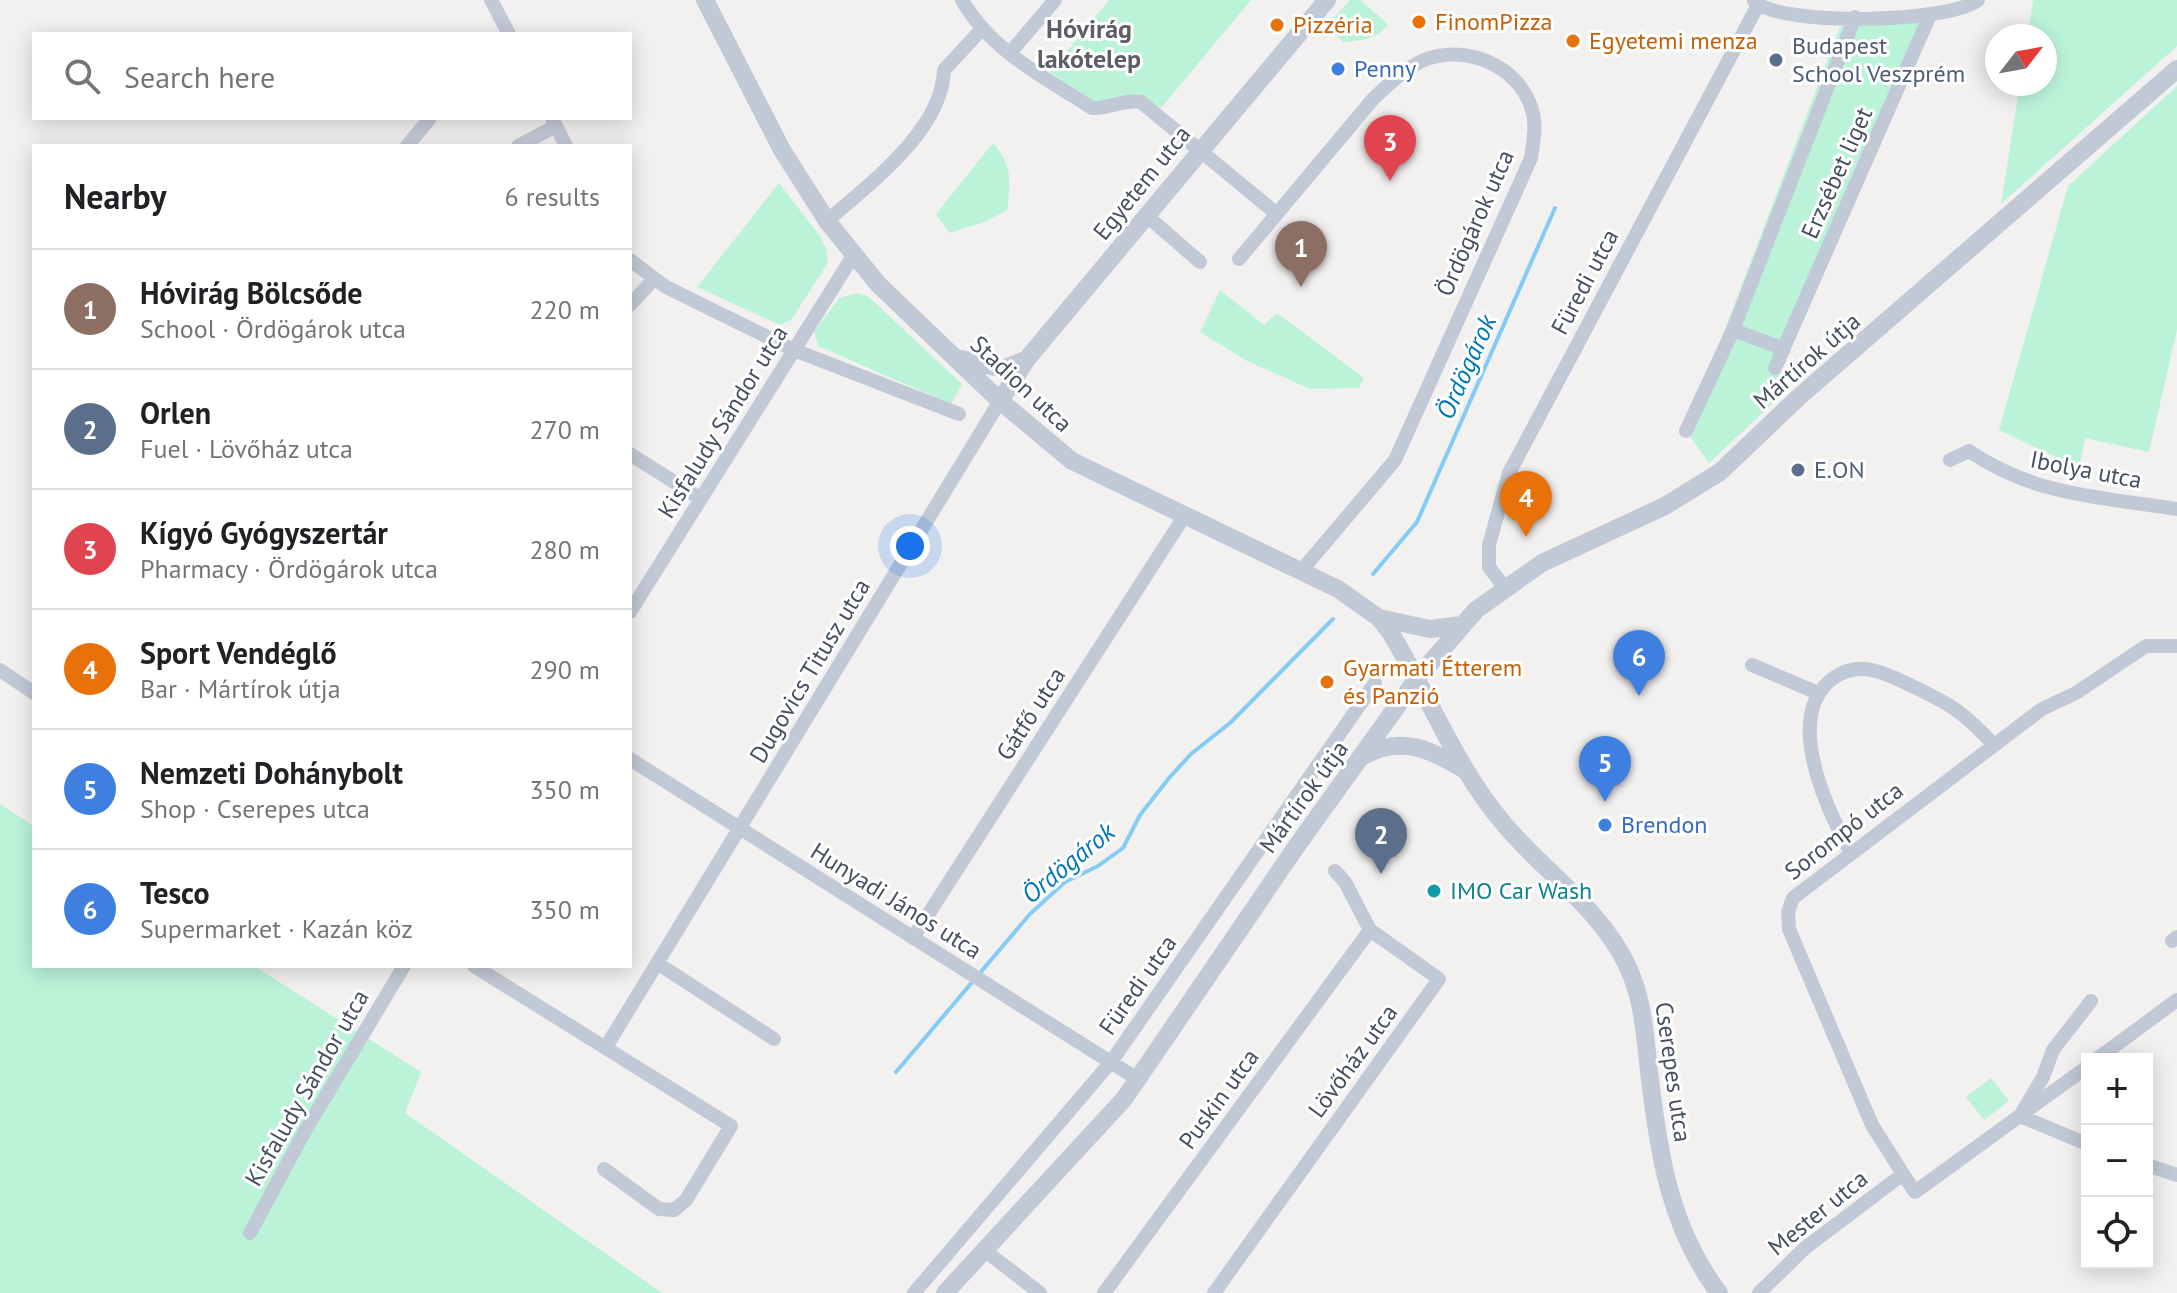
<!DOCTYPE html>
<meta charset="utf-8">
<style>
:root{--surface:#fff;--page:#f6f6f6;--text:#202124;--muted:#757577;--line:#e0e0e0;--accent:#d93025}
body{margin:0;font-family:"PT Sans",sans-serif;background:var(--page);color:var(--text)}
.controls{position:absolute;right:24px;bottom:24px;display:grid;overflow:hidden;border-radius:0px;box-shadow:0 4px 20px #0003}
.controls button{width:72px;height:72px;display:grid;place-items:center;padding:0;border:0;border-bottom:2px solid var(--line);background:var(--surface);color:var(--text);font:40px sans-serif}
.compass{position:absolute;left:1985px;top:24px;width:72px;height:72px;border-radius:50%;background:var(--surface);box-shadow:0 4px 20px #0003;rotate:59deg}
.you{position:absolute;left:910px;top:546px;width:28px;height:28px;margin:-20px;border:6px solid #fff;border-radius:50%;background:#1a73e8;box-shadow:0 0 0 12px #1a73e833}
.badge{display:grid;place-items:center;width:52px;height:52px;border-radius:50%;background:var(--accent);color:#fff;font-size:26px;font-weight:700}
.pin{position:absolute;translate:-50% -66px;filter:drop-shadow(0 2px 4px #0008)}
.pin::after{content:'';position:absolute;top:42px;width:28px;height:24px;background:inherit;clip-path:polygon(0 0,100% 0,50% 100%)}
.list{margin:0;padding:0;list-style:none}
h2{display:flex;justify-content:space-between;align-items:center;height:104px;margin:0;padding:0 32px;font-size:34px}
h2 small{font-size:26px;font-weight:400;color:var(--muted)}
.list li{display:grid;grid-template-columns:52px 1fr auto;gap:24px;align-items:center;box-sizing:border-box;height:120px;padding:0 32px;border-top:2px solid var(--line)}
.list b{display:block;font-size:30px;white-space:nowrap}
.list p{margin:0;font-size:26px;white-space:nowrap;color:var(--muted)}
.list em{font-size:26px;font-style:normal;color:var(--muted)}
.icon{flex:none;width:44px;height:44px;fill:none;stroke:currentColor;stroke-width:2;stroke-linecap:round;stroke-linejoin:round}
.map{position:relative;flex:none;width:2177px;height:1293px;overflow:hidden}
.search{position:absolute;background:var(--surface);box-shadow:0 4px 20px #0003;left:32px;top:32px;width:600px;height:88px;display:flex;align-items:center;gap:20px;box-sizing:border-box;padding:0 28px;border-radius:0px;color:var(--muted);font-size:30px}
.panel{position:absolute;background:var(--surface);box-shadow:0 4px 20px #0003;left:32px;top:144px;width:600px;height:824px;border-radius:0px}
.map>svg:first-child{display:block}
.green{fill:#bbf3d9}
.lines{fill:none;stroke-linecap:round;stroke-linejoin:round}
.stream{stroke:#84ccf4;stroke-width:4}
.minor{stroke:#c2c9d6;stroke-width:14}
.tertiary{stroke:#c2c9d6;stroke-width:18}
.food-dot{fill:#e8710a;stroke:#fff;stroke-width:3}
.service-dot{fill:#5c6f8a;stroke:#fff;stroke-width:3}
.shop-dot{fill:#3f7fe0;stroke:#fff;stroke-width:3}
.culture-dot{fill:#0f9aa8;stroke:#fff;stroke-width:3}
.labels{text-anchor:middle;stroke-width:6;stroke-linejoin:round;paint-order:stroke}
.food-label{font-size:24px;fill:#c56008;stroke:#fff;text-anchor:start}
.service-label{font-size:24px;fill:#4e5e75;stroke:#fff;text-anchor:start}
.shop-label{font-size:24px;fill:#366cbe;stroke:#fff;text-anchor:start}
.street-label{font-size:24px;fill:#464f5f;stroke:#fff}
.culture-label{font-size:24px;fill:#0d838f;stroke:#fff;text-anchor:start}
.neighbourhood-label{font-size:26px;font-weight:bold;fill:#5c5f66;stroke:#fff}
.water-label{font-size:26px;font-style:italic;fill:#0076b8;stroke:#fff}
</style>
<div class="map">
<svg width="2177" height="1293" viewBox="0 0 2177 1293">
<rect width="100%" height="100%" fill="#f3f0f0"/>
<path class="green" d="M1109,0H1251L1161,108C1119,81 1119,111 1094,102C1079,97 1063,81 1050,72Z
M1350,0H1360L1388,24C1377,40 1362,40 1343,42L1326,26Z
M2033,0H2177V46L2001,204L2020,84H2045V36H2028Z
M1932,22L1779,372L1790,387L1709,463L1691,438L1708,374L1840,27Z
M2177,86V330L2149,452L2085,438L2079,468L1999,430L2068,186Z
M993,143C1012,164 1011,182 1007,210L987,221L949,233L936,214Z
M779,183L819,235L826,248L828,263L791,320L780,325L697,287Z
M1220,290L1264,325L1277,313L1364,378L1359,388L1310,389L1247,361L1200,332Z
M859,293L869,297L962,384L951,404L818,346L814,332L839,298Z
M0,804L34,826V966H254L421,1072L405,1113L662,1293H0Z
M1991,1078L2009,1101L1984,1120L1966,1097Z"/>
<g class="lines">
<path class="stream" d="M1373,574L1417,522L1555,208
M896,1072L1030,914L1065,882L1098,866L1123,848L1140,815L1169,778L1191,754L1230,723L1333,619"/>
<path class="minor" d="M491,0L509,34
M962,0C991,51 1044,77 1092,108C1109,109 1124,99 1141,102L1277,214
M1754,1C1781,27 1949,23 1978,0
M1010,53L1055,0
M552,118L566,146
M407,146L430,118
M518,146L556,126
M1147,216L1200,262
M827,221C869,184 942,131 944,70L982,29
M1239,259L1373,99C1388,85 1403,70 1422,61C1463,43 1519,64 1532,110C1537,125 1533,143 1531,158L1395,460L1302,570
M630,260L666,287L794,350L959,414
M630,305L653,280
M1733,330L1784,349
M1775,368L1930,15
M1686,431L1733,330L1855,17
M630,454L701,499
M1950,460L1969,451C2035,496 2100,497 2177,509
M1504,587L1489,567V545L1509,473L1758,5
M630,612L853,256
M1752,665L1818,693
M0,670L34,693
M630,759L1139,1080
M1851,853C1827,810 1781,713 1835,677C1861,660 1885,673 1910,685C1952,705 1962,711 1994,745
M913,938L1185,515
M2172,941L2177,937
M657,963L774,1039
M474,966L731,1126L686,1200L674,1210L659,1209L604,1169
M606,1047L1000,401
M2097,1059L2177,1000
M2087,1144L2020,1116L2043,1077L2053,1050L2091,1001
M2147,1165L2177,1175
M1903,1174L1872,1125L1789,929L1788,912L1793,898L2042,709L2076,693L2146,646H2177
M250,1233L305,1131L404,966
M984,1250L1040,1293
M914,1293L1111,1062L1375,683
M1104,1293L1370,930
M1214,1293L1439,979L1370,930L1345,882L1335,871
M1759,1293L1805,1248L1903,1174L1915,1192L2087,1067"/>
<path class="tertiary" d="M705,0L782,150L827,221L878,284L1000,401L1072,461L1338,589L1379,618L1390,632C1428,694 1456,768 1504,824C1544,872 1599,907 1627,965C1643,998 1645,1035 1649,1071C1658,1150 1669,1227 1719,1293
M961,359L1004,369L1027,359
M1000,401L1027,359L1327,0
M1379,618L1430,629L1462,625
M1363,756C1401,735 1430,749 1465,770
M945,1293L1124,1099L1296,847L1418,677L1476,610L1542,563L1665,506L1720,472L1800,396L2177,69"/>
</g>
<g class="food-dot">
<circle cx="1419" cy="22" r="8"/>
<circle cx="1277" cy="25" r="8"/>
<circle cx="1573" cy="41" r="8"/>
<circle cx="1327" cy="682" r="8"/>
</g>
<g class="service-dot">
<circle cx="1776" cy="60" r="8"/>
<circle cx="1798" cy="470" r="8"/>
</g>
<g class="shop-dot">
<circle cx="1338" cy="69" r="8"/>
<circle cx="1605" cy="825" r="8"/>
</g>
<circle class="culture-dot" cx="1434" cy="891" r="8"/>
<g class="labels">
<g class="food-label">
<text x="1435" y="30">FinomPizza</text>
<text x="1293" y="33">Pizzéria</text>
<text x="1589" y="49">Egyetemi menza</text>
<text x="1343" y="676">Gyarmati Étterem<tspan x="1343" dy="28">és Panzió</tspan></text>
</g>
<g class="service-label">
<text x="1792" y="54">Budapest<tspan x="1792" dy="28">School Veszprém</tspan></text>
<text x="1814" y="478">E.ON</text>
</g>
<g class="shop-label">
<text x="1354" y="77">Penny</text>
<text x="1621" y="833">Brendon</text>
</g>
<g class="street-label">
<text transform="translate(1837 173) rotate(-66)" y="8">Erzsébet liget</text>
<text transform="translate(1142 183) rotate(-51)" y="8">Egyetem utca</text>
<text transform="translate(1475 223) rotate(-66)" y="8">Ördögárok utca</text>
<text transform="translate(1585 282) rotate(-62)" y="8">Füredi utca</text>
<text transform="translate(1807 361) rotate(-41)" y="8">Mártírok útja</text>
<text transform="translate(1021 384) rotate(43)" y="8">Stadion utca</text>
<text transform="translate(723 422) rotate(-58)" y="8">Kisfaludy Sándor utca</text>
<text transform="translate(2086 470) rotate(11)" y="8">Ibolya utca</text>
<text transform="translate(810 671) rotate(-59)" y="8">Dugovics Titusz utca</text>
<text transform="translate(1031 714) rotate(-57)" y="8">Gátfő utca</text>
<text transform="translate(1304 797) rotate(-54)" y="8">Mártírok útja</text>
<text transform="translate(1844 831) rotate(-38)" y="8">Sorompó utca</text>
<text transform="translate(896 901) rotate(32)" y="8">Hunyadi János utca</text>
<text transform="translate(1138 985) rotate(-55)" y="8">Füredi utca</text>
<text transform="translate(1353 1061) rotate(-54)" y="8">Lövőház utca</text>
<text transform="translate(1673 1072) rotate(82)" y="8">Cserepes utca</text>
<text transform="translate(307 1088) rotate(-60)" y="8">Kisfaludy Sándor utca</text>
<text transform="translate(1219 1099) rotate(-54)" y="8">Puskin utca</text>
<text transform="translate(1818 1213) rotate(-39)" y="8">Mester utca</text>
</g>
<g class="culture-label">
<text x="1450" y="899">IMO Car Wash</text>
</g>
<g class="neighbourhood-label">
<text x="1089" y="38">Hóvirág<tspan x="1089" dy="30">lakótelep</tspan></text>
</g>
<g class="water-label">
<text transform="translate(1466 367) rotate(-66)" y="9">Ördögárok</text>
<text transform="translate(1068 863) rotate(-39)" y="9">Ördögárok</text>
</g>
</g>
</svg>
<div class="controls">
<button>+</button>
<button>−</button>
<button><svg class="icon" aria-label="locate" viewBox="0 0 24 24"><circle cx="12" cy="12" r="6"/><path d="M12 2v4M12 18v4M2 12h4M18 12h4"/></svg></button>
</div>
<svg class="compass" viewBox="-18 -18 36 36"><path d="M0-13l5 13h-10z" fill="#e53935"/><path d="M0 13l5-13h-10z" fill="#757577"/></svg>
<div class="you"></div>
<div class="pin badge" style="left:1301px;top:287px;background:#8d6e63">1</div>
<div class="pin badge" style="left:1381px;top:874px;background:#5c6f8a">2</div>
<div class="pin badge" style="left:1390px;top:181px;background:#e0444e">3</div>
<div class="pin badge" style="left:1526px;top:537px;background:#e8710a">4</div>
<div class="pin badge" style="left:1605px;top:802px;background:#3f7fe0">5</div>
<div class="pin badge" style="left:1639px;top:696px;background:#3f7fe0">6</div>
<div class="search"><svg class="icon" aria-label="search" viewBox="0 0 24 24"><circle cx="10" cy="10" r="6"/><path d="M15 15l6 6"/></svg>Search here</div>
<section class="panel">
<h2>Nearby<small>6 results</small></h2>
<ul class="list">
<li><span class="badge" style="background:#8d6e63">1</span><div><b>Hóvirág Bölcsőde</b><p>School · Ördögárok utca</p></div><em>220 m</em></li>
<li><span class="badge" style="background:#5c6f8a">2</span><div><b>Orlen</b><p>Fuel · Lövőház utca</p></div><em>270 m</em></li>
<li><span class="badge" style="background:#e0444e">3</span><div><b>Kígyó Gyógyszertár</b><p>Pharmacy · Ördögárok utca</p></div><em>280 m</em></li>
<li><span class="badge" style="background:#e8710a">4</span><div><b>Sport Vendéglő</b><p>Bar · Mártírok útja</p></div><em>290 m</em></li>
<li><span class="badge" style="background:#3f7fe0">5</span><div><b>Nemzeti Dohánybolt</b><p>Shop · Cserepes utca</p></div><em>350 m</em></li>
<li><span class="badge" style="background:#3f7fe0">6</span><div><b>Tesco</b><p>Supermarket · Kazán köz</p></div><em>350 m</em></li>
</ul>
</section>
</div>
